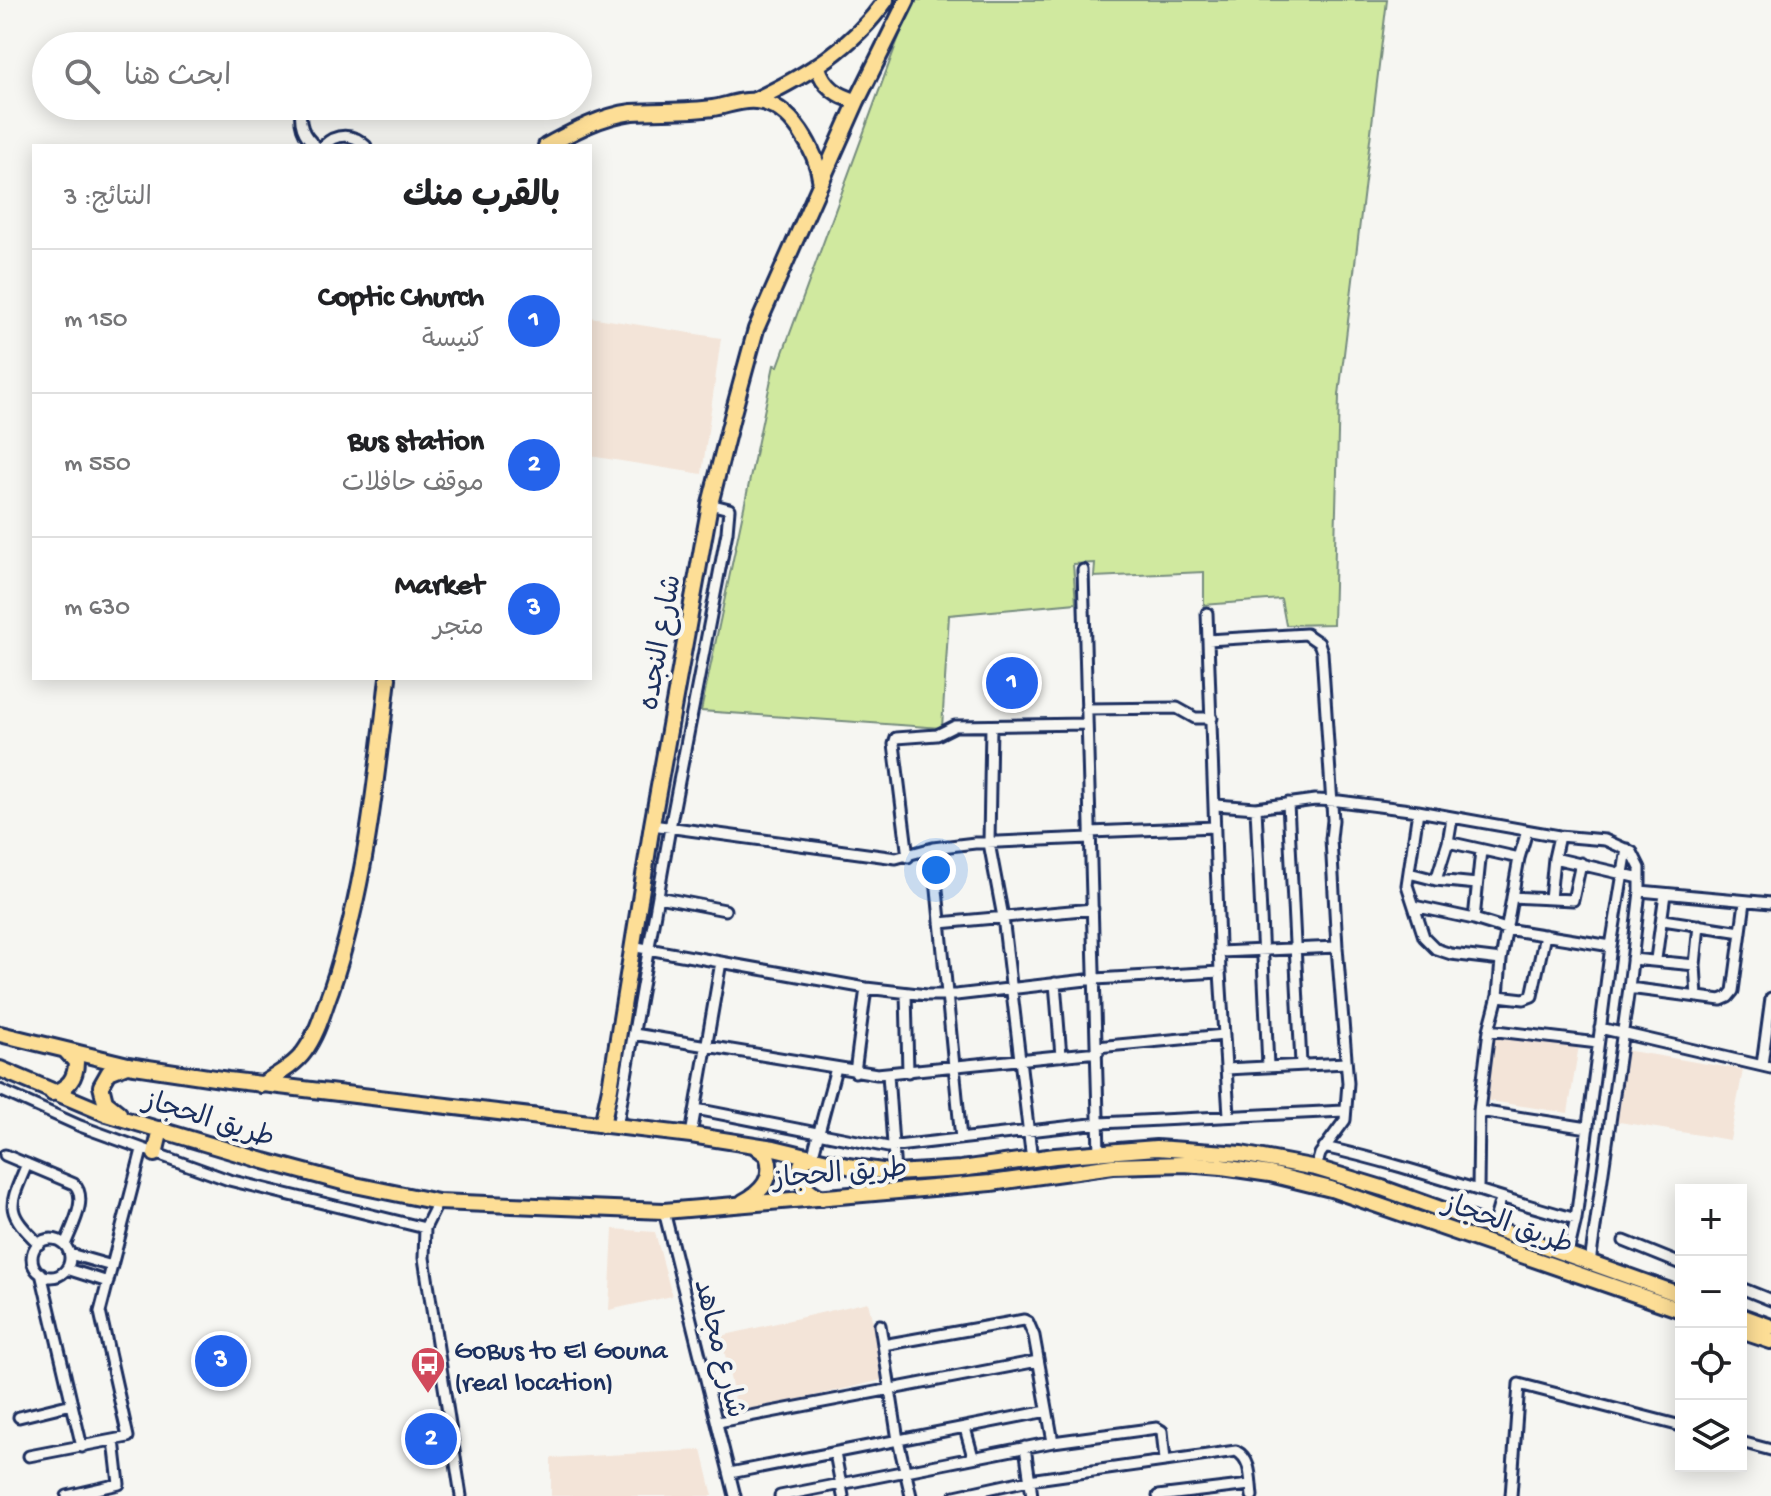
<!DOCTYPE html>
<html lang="ar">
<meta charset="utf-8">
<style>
:root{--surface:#fff;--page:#f2f2f2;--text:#202124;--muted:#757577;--line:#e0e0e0;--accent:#2563eb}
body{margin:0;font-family:"Gochi Hand","Playpen Sans Arabic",sans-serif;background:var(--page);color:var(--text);direction:rtl}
.controls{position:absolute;right:24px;bottom:24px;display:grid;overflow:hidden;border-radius:0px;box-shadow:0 4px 20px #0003}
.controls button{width:72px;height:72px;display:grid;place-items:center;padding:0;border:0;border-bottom:2px solid var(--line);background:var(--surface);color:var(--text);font:40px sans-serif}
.you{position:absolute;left:936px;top:870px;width:28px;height:28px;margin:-20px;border:6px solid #fff;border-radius:50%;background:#1a73e8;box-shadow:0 0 0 12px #1a73e833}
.badge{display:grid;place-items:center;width:52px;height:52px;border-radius:50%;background:var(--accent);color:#fff;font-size:26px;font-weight:700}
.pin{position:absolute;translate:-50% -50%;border:4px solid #fff;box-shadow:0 2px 8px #0006}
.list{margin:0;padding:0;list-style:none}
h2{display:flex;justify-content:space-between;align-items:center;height:104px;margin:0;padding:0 32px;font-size:34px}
h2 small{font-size:26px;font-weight:400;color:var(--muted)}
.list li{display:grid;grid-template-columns:52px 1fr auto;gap:24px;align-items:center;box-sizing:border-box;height:144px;padding:0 32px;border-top:2px solid var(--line)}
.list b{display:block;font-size:30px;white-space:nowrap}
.list p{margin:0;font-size:26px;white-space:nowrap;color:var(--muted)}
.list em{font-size:26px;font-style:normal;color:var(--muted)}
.icon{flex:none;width:44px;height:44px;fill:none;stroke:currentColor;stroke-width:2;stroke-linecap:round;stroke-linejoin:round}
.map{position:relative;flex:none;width:1771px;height:1496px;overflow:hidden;direction:ltr}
.search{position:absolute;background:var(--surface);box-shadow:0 4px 20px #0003;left:32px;top:32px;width:560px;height:88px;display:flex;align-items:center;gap:20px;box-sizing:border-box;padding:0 28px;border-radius:44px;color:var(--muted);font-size:30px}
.panel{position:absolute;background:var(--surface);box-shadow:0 4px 20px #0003;left:32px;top:144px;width:560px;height:536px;border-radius:0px;direction:rtl}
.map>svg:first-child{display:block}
.built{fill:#f3e4d8}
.green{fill:#d0e99f;stroke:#768c7e;stroke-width:2}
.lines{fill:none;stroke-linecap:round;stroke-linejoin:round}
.street-casing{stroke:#1b2f5e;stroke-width:15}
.primary-casing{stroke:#1b2f5e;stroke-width:20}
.street{stroke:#f6f6f2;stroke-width:9}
.primary{stroke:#fdde96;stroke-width:14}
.labels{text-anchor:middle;stroke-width:8;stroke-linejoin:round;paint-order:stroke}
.street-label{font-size:28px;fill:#1b2f5e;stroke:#f6f6f2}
.poi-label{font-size:28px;fill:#1b2f5e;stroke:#f6f6f2;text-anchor:start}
</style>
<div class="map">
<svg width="1771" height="1496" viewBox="0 0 1771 1496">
<rect width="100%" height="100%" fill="#f6f6f2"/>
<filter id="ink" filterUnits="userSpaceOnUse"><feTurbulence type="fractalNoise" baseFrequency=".0125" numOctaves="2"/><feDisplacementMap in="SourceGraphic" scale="16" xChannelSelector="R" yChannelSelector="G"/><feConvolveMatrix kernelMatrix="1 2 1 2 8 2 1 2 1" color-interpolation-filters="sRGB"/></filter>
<g filter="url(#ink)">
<path class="built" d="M590,317L721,338L702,474L590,456Z
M1494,1032L1579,1045L1568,1113L1484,1100Z
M1619,1049L1743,1070L1730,1140L1607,1120Z
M613,1229L655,1232L672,1296L609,1310Z
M868,1302L886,1379L738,1414L721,1336Z
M702,1450L713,1496H551V1458Z"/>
<path class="green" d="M915,0H1387L1339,395L1333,624L1286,625L1281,599L1204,605V572L1094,577L1095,563L1073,564L1076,603L949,615L942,728L701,711L774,365L778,366L904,23Z"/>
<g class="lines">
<defs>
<path id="street" d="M301,106C299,123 302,135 316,146
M323,146C336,133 353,133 366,146
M1083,570L1099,1153
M1207,613L1220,972L1229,1115
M1208,640L1306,634L1319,643L1322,652L1333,820L1331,839L1337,947L1348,1083L1345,1120L1320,1154L1316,1168
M1086,709L1177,708L1195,718H1212
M991,726L989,843L1003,917L1032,1160
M1288,803L1301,1064
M1216,805L1256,808L1315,800L1339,801L1418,811L1559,836L1605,840L1632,852L1640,868V891L1629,988L1590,1263
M1256,808L1268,1066
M1418,811L1407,885L1424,937L1436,949L1451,954L1501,960
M652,825L896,858L933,848L975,843L1090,838
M1090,832L1215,827
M1448,842L1519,858
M933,848L961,1139
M908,857L894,744L896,738L937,735L955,726L1086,724
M1554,858L1640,878
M1409,873L1436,880L1477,884
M1436,880L1448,842L1452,818
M1640,891L1771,903
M658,897L725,910
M1512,897L1573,900L1581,863
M1550,899L1554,858L1559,836
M1414,906L1474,919L1506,929L1611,946
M1474,919L1481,850
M1663,920L1741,932
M940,923L1093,909
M631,946L866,988L927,995H956L1095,979L1220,972
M1219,952L1337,947
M1632,959L1695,965
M1656,959L1665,894
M1055,983L1061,1056
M1629,988L1721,1000L1728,997L1733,991L1745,902
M906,993L908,1072
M1498,996L1524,999L1532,996L1545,935
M1697,997L1695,965L1699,925
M1600,1028L1771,1068
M1489,1030L1598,1043
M634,1034L877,1074L1098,1052
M1097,1047L1224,1035
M1762,1065L1771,998
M1226,1069L1346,1063
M855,1072L866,988
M888,1074L895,1173
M0,1090L80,1126L229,1180L425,1228
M696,1109L888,1147L1100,1123L1344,1111
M1479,1111L1588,1128
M617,1127L670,828L727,532L729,509L710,504
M691,1135L721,962
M1324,1147C1410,1166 1491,1196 1576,1219
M5,1155L74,1184C89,1199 71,1228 65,1245
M812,1158L836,1068
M27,1164C9,1207 4,1210 39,1244
M1478,1190L1479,1111L1489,1030L1498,996L1501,960L1519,858L1527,831
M438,1202L425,1228L424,1258L461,1496
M664,1211L735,1496
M1493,1226L1501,1199
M32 1258a19 19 0 1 1 38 0a19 19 0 1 1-38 0Z
M1624,1241L1681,1264
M1568,1253L1576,1219L1611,946L1627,849
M70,1254L112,1266
M67,1269L108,1282
M41,1273L82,1447
M1741,1288L1771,1300
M880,1325L898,1440L911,1496
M883,1345L1024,1320L1028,1322L1034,1336L1053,1442
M19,1417L72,1404
M718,1422L1038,1361
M965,1428L973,1457
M1741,1442L1771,1450
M1025,1447L1032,1496
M835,1453L843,1496
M29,1456L128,1437L100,1312L142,1150
M730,1473L1047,1411
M67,1496L119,1484L114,1440
M780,1496L1053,1442L1157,1428L1162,1431L1165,1460
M955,1496L1029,1480L1236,1451C1252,1459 1250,1480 1252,1496
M1158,1496L1250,1485
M1511,1496L1519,1384L1681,1426"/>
<path id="primary" d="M818,67C823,86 839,97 857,101
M755,100C807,75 852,48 886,0
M546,146C572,132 601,116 632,112C659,110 686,112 713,108C726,106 742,99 756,101C792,104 817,152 821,183
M0,1034L128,1065L228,1080L691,1135L774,1148L848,1166L895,1173L961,1169L1055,1156L1156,1148L1241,1154L1316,1168L1382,1188L1681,1295
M0,1069L107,1114L264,1161L350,1184L438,1202L664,1211L991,1183L1113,1166L1184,1164L1222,1167L1270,1174L1331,1189L1681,1310
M261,1085C276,1075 294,1066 304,1052C318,1033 323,1011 331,990C365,890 376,783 388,678
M52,1093C68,1088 76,1079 76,1062L66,1051
M119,1113L105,1102L101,1086L109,1072L127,1065
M602,1125L610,1088L652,825L710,504L732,417L756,329L857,101L907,0
M155,1154L161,1129
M808,1156L801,1165C798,1183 806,1190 822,1198
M743,1202C762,1192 775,1178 767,1155L755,1146
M1741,1316L1771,1327
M1741,1331L1771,1341"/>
</defs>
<use href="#street" class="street-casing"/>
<use href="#primary" class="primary-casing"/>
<use href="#street" class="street"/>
<use href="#primary" class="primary"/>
</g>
</g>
<defs>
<symbol id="bus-pin" viewBox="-11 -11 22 30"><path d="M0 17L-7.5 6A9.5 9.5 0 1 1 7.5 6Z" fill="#d1495b" stroke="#f6f6f2"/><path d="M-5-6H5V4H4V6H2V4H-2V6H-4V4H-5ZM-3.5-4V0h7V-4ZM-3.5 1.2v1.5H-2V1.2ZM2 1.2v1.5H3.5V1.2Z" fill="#fff"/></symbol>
</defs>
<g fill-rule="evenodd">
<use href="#bus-pin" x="408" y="1344" width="40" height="54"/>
</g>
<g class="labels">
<g class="street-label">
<text transform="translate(658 642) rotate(-80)" y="10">شارع النجده</text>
<text transform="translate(210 1117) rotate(17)" y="10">طريق الحجاز</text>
<text transform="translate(840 1171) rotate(-5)" y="10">طريق الحجاز</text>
<text transform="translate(1509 1222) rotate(19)" y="10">طريق الحجاز</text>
<text transform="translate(722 1348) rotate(76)" y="10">شارع مجاهد</text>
</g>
<g class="poi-label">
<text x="454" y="1358">GoBus to El Gouna<tspan x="454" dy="32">(real location)</tspan></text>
</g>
</g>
</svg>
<div class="controls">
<button>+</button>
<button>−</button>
<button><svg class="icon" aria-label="locate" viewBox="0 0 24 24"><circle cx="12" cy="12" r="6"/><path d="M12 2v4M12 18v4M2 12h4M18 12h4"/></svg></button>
<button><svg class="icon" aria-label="layers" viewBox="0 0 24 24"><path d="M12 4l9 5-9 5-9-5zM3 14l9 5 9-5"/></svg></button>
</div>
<div class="you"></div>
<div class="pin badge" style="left:1012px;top:683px">1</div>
<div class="pin badge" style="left:431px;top:1439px">2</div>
<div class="pin badge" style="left:221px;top:1361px">3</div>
<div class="search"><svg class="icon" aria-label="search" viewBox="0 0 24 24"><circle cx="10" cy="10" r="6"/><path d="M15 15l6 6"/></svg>ابحث هنا</div>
<section class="panel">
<h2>بالقرب منك<small>النتائج: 3</small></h2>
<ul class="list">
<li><span class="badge">1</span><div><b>Coptic Church</b><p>كنيسة</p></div><em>150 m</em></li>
<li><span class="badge">2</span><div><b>Bus station</b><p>موقف حافلات</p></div><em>550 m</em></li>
<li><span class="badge">3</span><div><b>Market</b><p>متجر</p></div><em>630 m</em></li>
</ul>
</section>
</div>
